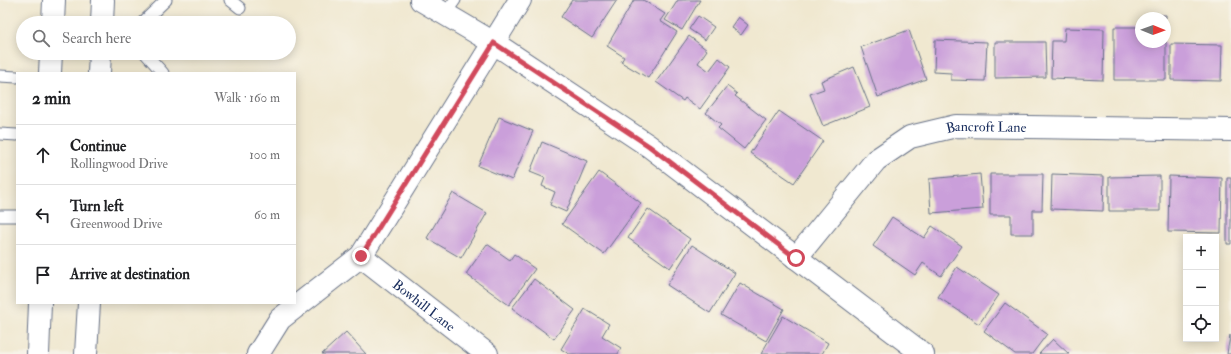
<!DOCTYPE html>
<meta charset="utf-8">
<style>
:root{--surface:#fff;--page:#f6f6f6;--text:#202124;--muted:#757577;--line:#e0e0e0}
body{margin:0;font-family:"IM FELL Double Pica",serif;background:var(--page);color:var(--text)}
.controls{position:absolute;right:12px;bottom:12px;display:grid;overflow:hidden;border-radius:0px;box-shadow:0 2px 10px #0003}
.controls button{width:36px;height:36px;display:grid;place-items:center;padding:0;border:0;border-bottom:1px solid var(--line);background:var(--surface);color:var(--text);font:20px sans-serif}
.compass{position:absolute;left:1135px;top:12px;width:36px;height:36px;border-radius:50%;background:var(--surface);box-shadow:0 2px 10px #0003;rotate:91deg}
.stop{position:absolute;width:12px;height:12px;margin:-9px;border:3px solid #d1495b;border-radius:50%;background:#fff}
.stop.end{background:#d1495b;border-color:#fff;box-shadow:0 1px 4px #0008}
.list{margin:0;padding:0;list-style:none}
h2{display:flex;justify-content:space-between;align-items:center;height:52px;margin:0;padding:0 16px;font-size:17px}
h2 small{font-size:13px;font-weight:400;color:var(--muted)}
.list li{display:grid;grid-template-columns:26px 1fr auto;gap:12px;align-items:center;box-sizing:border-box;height:60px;padding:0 16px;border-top:1px solid var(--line)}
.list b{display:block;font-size:15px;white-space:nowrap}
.list p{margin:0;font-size:13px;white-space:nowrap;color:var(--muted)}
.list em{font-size:13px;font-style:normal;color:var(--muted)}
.icon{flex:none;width:22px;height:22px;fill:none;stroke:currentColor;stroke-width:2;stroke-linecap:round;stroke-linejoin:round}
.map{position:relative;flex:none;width:1231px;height:354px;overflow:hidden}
.search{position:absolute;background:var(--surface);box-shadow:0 2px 10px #0003;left:16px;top:16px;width:280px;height:44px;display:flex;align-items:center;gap:10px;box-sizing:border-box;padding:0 14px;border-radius:22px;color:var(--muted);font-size:15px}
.panel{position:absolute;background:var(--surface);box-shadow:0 2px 10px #0003;left:16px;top:72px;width:280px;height:232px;border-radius:0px}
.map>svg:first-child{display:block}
.building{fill:#ca9fda}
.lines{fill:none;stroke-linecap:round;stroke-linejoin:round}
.lane-casing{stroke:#667086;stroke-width:13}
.street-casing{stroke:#667086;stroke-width:24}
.secondary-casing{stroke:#667086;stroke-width:24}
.lane{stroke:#fff;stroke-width:11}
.street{stroke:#fff;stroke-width:22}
.secondary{stroke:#fff;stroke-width:22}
.route{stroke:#d1495b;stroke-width:5}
.labels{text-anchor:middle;stroke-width:4;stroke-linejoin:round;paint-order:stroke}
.street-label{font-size:14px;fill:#1b2f5e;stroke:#f7f3e8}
</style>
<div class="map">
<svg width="1231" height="354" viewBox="0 0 1231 354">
<rect width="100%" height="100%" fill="#f7f3e8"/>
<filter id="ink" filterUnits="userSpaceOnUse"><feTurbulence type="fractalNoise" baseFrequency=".025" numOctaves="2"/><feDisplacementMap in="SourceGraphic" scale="8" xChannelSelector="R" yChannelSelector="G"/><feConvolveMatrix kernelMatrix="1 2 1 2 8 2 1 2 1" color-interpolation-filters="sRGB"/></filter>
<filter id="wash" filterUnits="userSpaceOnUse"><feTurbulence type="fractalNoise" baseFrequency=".012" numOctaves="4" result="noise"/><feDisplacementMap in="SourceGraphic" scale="16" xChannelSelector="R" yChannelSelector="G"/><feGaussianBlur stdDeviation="0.9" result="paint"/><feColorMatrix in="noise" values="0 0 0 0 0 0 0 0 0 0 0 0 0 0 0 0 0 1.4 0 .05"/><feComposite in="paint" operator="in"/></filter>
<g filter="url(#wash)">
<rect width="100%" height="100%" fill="#f0e8d0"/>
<g id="blocks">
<path class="building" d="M572,0H617L592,38L561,17Z
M634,0H643L665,14L660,21L677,32L648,78L621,62L624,57L607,46Z
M678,0H700L682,30L665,20Z
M1151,15H1166V18H1151Z
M698,16L714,27L705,40L689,29Z
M738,17L748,25L741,35L731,27Z
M1114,27H1141V42H1166V80H1114Z
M1065,28L1104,29L1103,80L1051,78L1052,41H1064Z
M909,30L926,79L878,97L861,47Z
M689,36L707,50L698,63L709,71L719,58L730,67L700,109L685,98L683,101L656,82Z
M935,40L987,42L985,81L951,80V73L934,72Z
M995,42H1045L1046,77L995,78Z
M1171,44L1222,45L1221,81L1171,80Z
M854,67L870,107L823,126L810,94L824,89L821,81Z
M727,86L737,94L735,96L766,120L744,149L718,128L721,125L706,113Z
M779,111L823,141L794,183L750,153Z
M499,117L533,131L512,180L478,166Z
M542,142L587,161L566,212L550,205L555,192L542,186L545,178L530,172Z
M599,172L641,203L604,254L562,224Z
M980,174L983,209L931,213L929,179Z
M990,174H1043L1042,210H1033V234H1011V215H990Z
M1052,174L1104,176L1103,211L1051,209Z
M1160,176V211H1109V177Z
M1169,176L1222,178L1221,233L1168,232Z
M1227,178H1231V244H1227Z
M453,193L487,213L461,258L427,238Z
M648,209L690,239L670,268L628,238Z
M892,217L924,238L932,226L962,246L941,276L923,263L915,275L873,246Z
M487,244L510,260L514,254L535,269L509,305L466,274Z
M692,245L735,273L710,313L667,285Z
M957,267L999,295L979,324L938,297Z
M534,279L575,310L554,339L512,308Z
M740,283L784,309L766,341L721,315Z
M1005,303L1047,334L1032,354H1015L984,331Z
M585,309L609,324L602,336L621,348L618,354H569L561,349Z
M783,316L828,343L822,354H761Z
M346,332L366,354H322Z
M1230,335L1231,354H1227Z
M1053,339L1069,354H1039Z"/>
</g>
</g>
<g filter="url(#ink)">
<use href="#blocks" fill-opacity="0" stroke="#667086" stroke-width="1"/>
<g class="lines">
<defs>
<path id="lane" d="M230,0L240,8
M445,14L455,0
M142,23L166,0
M145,53L163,73
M0,76L17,77
M0,134L17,135
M0,216H17"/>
<g id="street">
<path id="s1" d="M361,256L487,354"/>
<path id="s2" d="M796,258L876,160L910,137L956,126L1231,130"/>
<path d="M258,354L280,319L361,256L520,0"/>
</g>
<path id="secondary" d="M421,0L494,43L649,146L923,354
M53,23L54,0
M102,23L103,0
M50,73L51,53
M99,73L100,53
M38,354L40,303
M86,354L89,303"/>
</defs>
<use href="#lane" class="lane-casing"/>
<use href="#street" class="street-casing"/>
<use href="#secondary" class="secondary-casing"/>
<use href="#lane" class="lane"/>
<use href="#street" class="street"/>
<use href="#secondary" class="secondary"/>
</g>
</g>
<g class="lines" filter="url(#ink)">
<path class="route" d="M361,256L494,43L649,146L796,258"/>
</g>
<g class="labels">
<g class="street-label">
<text dy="5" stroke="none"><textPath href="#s2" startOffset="245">Bancroft Lane</textPath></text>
<text dy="5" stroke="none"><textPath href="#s1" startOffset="80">Bowhill Lane</textPath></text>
</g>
</g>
</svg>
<div class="controls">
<button>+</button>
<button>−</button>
<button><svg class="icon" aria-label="locate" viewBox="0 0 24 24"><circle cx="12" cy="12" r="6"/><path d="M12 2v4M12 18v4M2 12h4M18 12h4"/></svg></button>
</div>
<svg class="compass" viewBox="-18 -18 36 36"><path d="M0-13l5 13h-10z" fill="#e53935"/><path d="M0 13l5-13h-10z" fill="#757577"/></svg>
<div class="stop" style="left:796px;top:258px"></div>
<div class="stop end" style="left:361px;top:256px"></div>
<div class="search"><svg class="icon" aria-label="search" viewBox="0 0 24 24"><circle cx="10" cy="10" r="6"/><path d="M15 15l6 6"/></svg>Search here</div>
<section class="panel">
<h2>2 min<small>Walk · 160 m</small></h2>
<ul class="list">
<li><svg class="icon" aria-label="ahead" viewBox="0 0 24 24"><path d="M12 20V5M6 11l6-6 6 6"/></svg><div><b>Continue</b><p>Rollingwood Drive</p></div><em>100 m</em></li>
<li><svg class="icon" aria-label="left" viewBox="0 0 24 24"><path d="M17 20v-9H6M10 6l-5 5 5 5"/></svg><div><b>Turn left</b><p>Greenwood Drive</p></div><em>60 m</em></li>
<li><svg class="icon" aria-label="arrive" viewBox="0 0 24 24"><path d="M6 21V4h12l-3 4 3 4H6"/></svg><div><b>Arrive at destination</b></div></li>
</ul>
</section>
</div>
